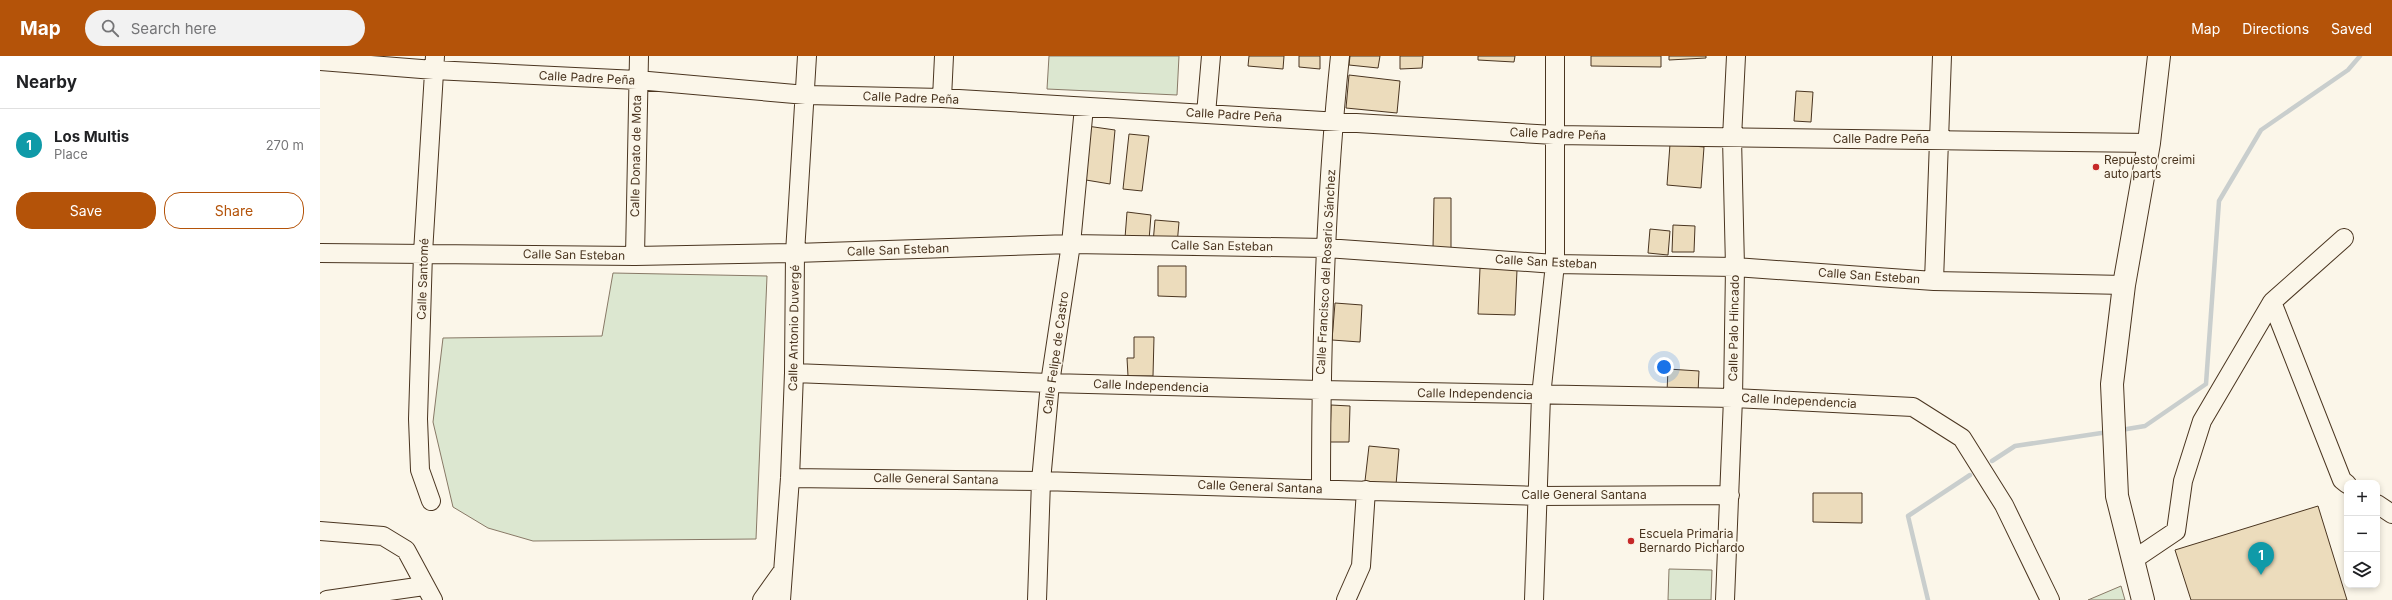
<!DOCTYPE html>
<meta charset="utf-8">
<style>
:root{--surface:#fff;--page:#f2f2f2;--text:#202124;--muted:#757577;--line:#e0e0e0;--accent:#b45309}
body{margin:0;font-family:Inter,sans-serif;background:var(--page);color:var(--text)}
.controls{position:absolute;right:12px;bottom:12px;display:grid;overflow:hidden;border-radius:8px;box-shadow:0 2px 6px #0003}
.controls button{width:36px;height:36px;display:grid;place-items:center;padding:0;border:0;border-bottom:1px solid var(--line);background:var(--surface);color:var(--text);font:20px sans-serif}
.you{position:absolute;left:1344px;top:311px;width:14px;height:14px;margin:-10px;border:3px solid #fff;border-radius:50%;background:#1a73e8;box-shadow:0 0 0 6px #1a73e833}
.badge{display:grid;place-items:center;width:26px;height:26px;border-radius:50%;background:var(--accent);color:#fff;font-size:13px;font-weight:700}
.pin{position:absolute;translate:-50% -33px;filter:drop-shadow(0 1px 2px #0008)}
.pin::after{content:'';position:absolute;top:21px;width:14px;height:12px;background:inherit;clip-path:polygon(0 0,100% 0,50% 100%)}
.list{margin:0;padding:0;list-style:none}
h2{display:flex;justify-content:space-between;align-items:center;height:52px;margin:0;padding:0 16px;font-size:17px}
h2 small{font-size:13px;font-weight:400;color:var(--muted)}
.list li{display:grid;grid-template-columns:26px 1fr auto;gap:12px;align-items:center;box-sizing:border-box;height:72px;padding:0 16px;border-top:1px solid var(--line)}
.list b{display:block;font-size:15px;white-space:nowrap}
.list p{margin:0;font-size:13px;white-space:nowrap;color:var(--muted)}
.list em{font-size:13px;font-style:normal;color:var(--muted)}
.actions{display:flex;gap:8px;padding:12px 16px}
.actions a{flex:1;padding:9px 0;border:1px solid var(--accent);border-radius:16px;text-align:center;font-size:14px;color:var(--accent)}
.actions .main{background:var(--accent);color:#fff}
.icon{flex:none;width:22px;height:22px;fill:none;stroke:currentColor;stroke-width:2;stroke-linecap:round;stroke-linejoin:round}
.map{position:relative;flex:none;width:2072px;height:544px;overflow:hidden}
header{display:flex;align-items:center;gap:24px;box-sizing:border-box;height:56px;padding:0 20px;background:var(--accent);color:#fff}
header strong{font-size:19px}
nav{display:flex;gap:22px;margin-inline-start:auto;font-size:14px}
.search{width:280px;height:36px;background:var(--page);display:flex;align-items:center;gap:10px;box-sizing:border-box;padding:0 14px;border-radius:22px;color:var(--muted);font-size:15px}
main{display:flex}
aside{flex:1;background:var(--surface)}
.map>svg:first-child{display:block}
.green{fill:#dce7d0;stroke:#887966}
.lines{fill:none;stroke-linecap:round;stroke-linejoin:round}
.stream{stroke:#c9cecd;stroke-width:4.5}
.building{fill:#ecdcbc;stroke:#4a3520}
.minor-casing{stroke:#4a3520;stroke-width:20}
.major-casing{stroke:#4a3520;stroke-width:24}
.minor{stroke:#fbf6e9;stroke-width:18}
.major{stroke:#fbf6e9;stroke-width:22}
.poi-dot{fill:#c62828;stroke:#fbf6e9;stroke-width:1.5}
.labels{text-anchor:middle;stroke-width:3;stroke-linejoin:round;paint-order:stroke}
.street-label{font-size:12px;fill:#4a3520;stroke:#fbf6e9}
.poi-label{font-size:12px;fill:#4a3520;stroke:#fbf6e9;text-anchor:start}
</style>
<header>
<strong>Map</strong>
<div class="search"><svg class="icon" aria-label="search" viewBox="0 0 24 24"><circle cx="10" cy="10" r="6"/><path d="M15 15l6 6"/></svg>Search here</div>
<nav><a>Map</a><a>Directions</a><a>Saved</a></nav>
</header>
<main>
<aside>
<h2>Nearby<small></small></h2>
<ul class="list">
<li><span class="badge" style="background:#0f9aa8">1</span><div><b>Los Multis</b><p>Place</p></div><em>270 m</em></li>
</ul>
<div class="actions"><a class="main">Save</a><a>Share</a></div>
</aside>
<div class="map">
<svg width="2072" height="544" viewBox="0 0 2072 544">
<rect width="100%" height="100%" fill="#fbf6e9"/>
<path class="green" d="M729,0H859L857,39L727,33Z
M293,217L447,220L436,483L213,485L168,472L133,451L113,366L123,282L282,280Z
M1349,513L1392,514L1391,544H1348Z
M1801,530L1805,544H1768Z"/>
<g class="lines">
<path class="stream" d="M1801,374L1825,370L1886,328L1899,145L1941,74L2028,14L2040,0
M1672,405L1695,390L1788,376
M1608,544L1588,460L1650,419"/>
</g>
<path class="building" d="M929,0H964L963,13L928,10Z
M979,0H1000V13L979,11Z
M1030,0H1060L1058,12L1029,9Z
M1080,0H1103L1102,12L1080,13Z
M1158,0H1195L1194,6L1158,4Z
M1271,0H1341V11L1271,10Z
M1349,0H1386V2L1349,4Z
M1029,19L1080,25L1077,57L1026,52Z
M1476,35L1493,36L1491,66L1474,65Z
M767,70L795,74L790,128L760,123Z
M809,78L829,80L822,135L803,133Z
M1350,88L1384,91L1381,132L1347,129Z
M1114,142H1131V193L1113,192Z
M807,156L831,159L829,184L805,182Z
M835,164L859,166L857,189L833,187Z
M1353,169L1375,170L1374,196H1352Z
M1330,173L1350,175L1348,199L1328,197Z
M838,210H866V241L838,240Z
M1160,212L1197,214L1195,259L1158,258Z
M1015,247L1042,249L1040,286L1012,284Z
M814,281H834L833,320H808L807,302H814Z
M1348,313L1379,315L1378,337L1347,336Z
M1011,349L1030,350L1029,386H1010Z
M1049,390L1079,393L1076,429L1045,425Z
M1493,437H1542V467L1493,466Z
M1998,450L2027,544H1871L1855,494Z"/>
<g class="lines">
<defs>
<path id="minor" d="M0,5L114,14L317,24L486,39L622,42L1234,79L1829,87
M622,42L624,0
M886,58L891,0
M0,197L315,200L475,197L751,188L1006,192L1235,208L1415,211L1614,225L1804,229
M315,200L319,0
M1614,225L1622,0
M1952,246L2024,182
M474,317L730,327L1001,334L1413,342L1593,351L1642,382L1684,449L1730,544
M470,422L721,425L1219,440L1410,439
M1001,433C1001,288 1005,143 1020,0
M111,445L100,414L98,363L103,197L115,0
M2057,448L2072,458
M0,475L63,480L86,494L113,544
M1813,504L1856,475L1863,425L1882,365L1952,246L2022,424L2027,428
M7,544L104,530
M442,544L462,516
M461,544L470,422L474,317L475,197L487,0
M717,544L721,425L730,327L751,188L764,51
M1026,544L1041,510L1046,434
M1214,544L1221,340L1235,208V0
M1405,544L1413,342L1415,211L1412,82L1416,0"/>
<path id="major" d="M1823,544L1797,440L1792,328L1804,229L1829,87L1839,0"/>
</defs>
<use href="#minor" class="minor-casing"/>
<use href="#major" class="major-casing"/>
<use href="#minor" class="minor"/>
<use href="#major" class="major"/>
</g>
<g class="poi-dot">
<circle cx="1776" cy="111" r="4"/>
<circle cx="1311" cy="485" r="4"/>
</g>
<g class="labels">
<g class="street-label">
<text transform="translate(267 22) rotate(3)" y="4">Calle Padre Peña</text>
<text transform="translate(591 42) rotate(2)" y="4">Calle Padre Peña</text>
<text transform="translate(914 59) rotate(3)" y="4">Calle Padre Peña</text>
<text transform="translate(1238 78) rotate(2)" y="4">Calle Padre Peña</text>
<text x="1561" y="87">Calle Padre Peña</text>
<text transform="translate(316 100) rotate(-89)" y="4">Calle Donato de Mota</text>
<text transform="translate(902 190) rotate(1)" y="4">Calle San Esteban</text>
<text transform="translate(578 194) rotate(-2)" y="4">Calle San Esteban</text>
<text transform="translate(254 199) rotate(1)" y="4">Calle San Esteban</text>
<text transform="translate(1226 206) rotate(3)" y="4">Calle San Esteban</text>
<text transform="translate(1006 216) rotate(-87)" y="4">Calle Francisco del Rosario Sánchez</text>
<text transform="translate(1549 220) rotate(4)" y="4">Calle San Esteban</text>
<text transform="translate(103 223) rotate(-88)" y="4">Calle Santomé</text>
<text transform="translate(474 272) rotate(-89)" y="4">Calle Antonio Duvergé</text>
<text transform="translate(1414 272) rotate(-89)" y="4">Calle Palo Hincado</text>
<text transform="translate(736 297) rotate(-82)" y="4">Calle Felipe de Castro</text>
<text transform="translate(831 330) rotate(2)" y="4">Calle Independencia</text>
<text transform="translate(1155 338) rotate(1)" y="4">Calle Independencia</text>
<text transform="translate(1479 345) rotate(3)" y="4">Calle Independencia</text>
<text transform="translate(616 423) rotate(1)" y="4">Calle General Santana</text>
<text transform="translate(940 431) rotate(2)" y="4">Calle General Santana</text>
<text x="1264" y="443">Calle General Santana</text>
</g>
<g class="poi-label">
<text x="1784" y="108">Repuesto creimi<tspan x="1784" dy="14">auto parts</tspan></text>
<text x="1319" y="482">Escuela Primaria<tspan x="1319" dy="14">Bernardo Pichardo</tspan></text>
</g>
</g>
</svg>
<div class="controls">
<button>+</button>
<button>−</button>
<button><svg class="icon" aria-label="layers" viewBox="0 0 24 24"><path d="M12 4l9 5-9 5-9-5zM3 14l9 5 9-5"/></svg></button>
</div>
<div class="you"></div>
<div class="pin badge" style="left:1941px;top:519px;background:#0f9aa8">1</div>
</div>
</main>
